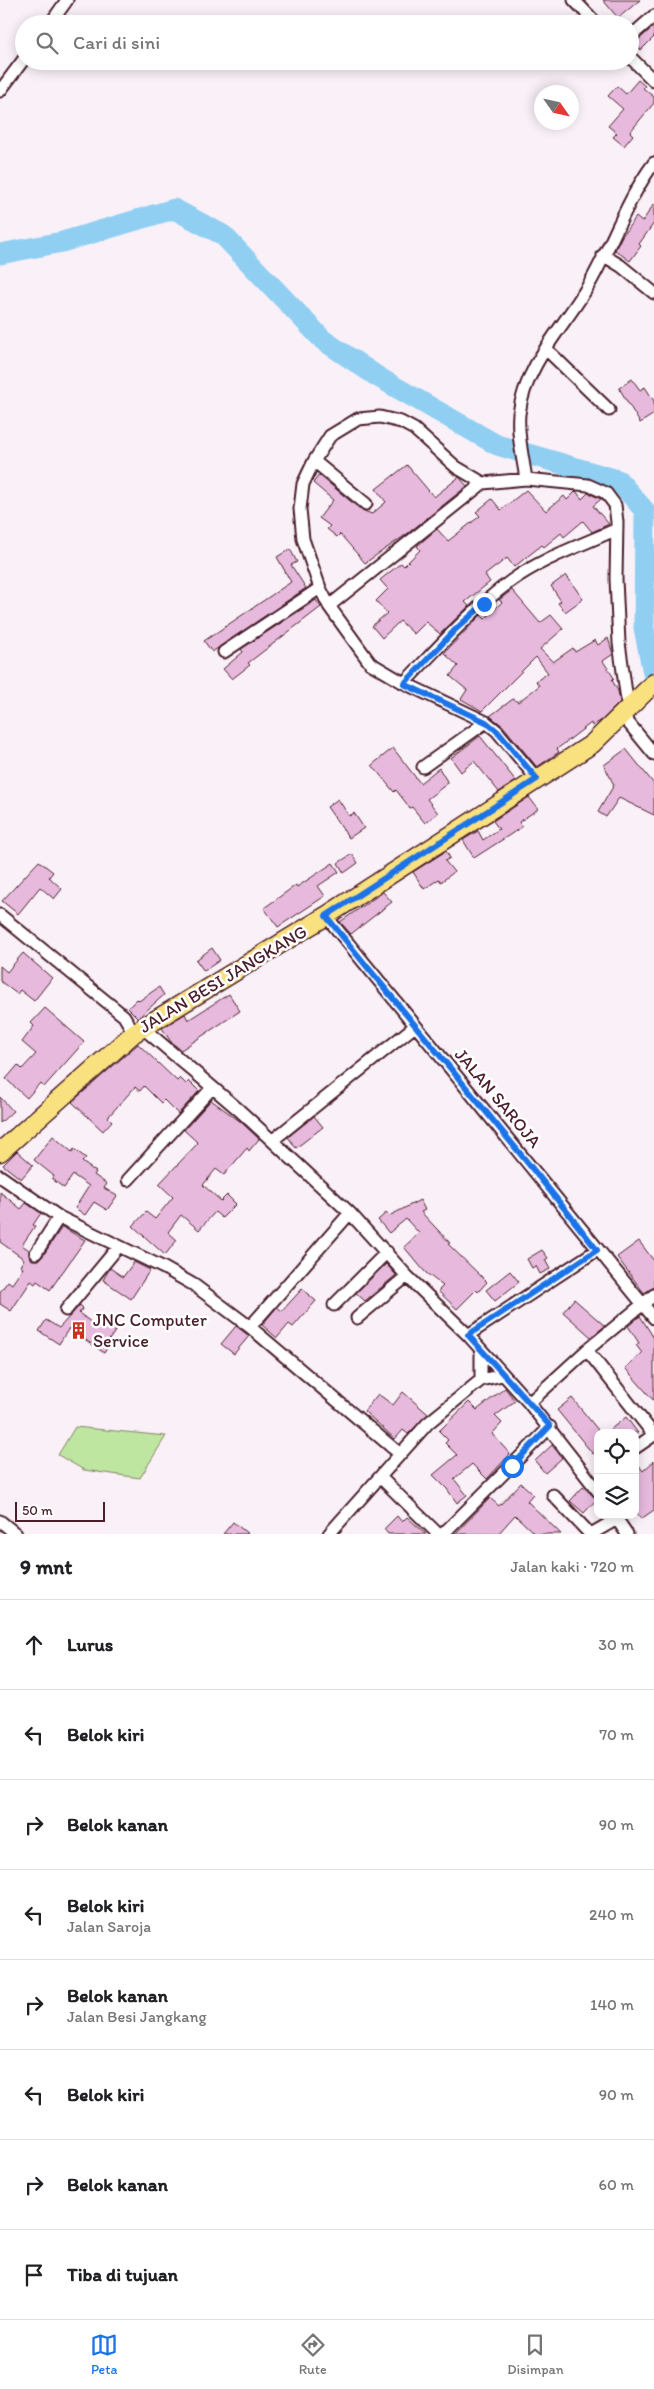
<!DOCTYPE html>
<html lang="id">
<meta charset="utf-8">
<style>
:root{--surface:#fff;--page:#f6f6f6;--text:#202124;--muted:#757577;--line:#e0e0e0;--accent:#1a73e8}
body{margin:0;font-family:Itim,sans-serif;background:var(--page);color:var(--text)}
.controls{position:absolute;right:15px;bottom:15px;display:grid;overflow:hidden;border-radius:10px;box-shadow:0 2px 12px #0003}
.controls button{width:45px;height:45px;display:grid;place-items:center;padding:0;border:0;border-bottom:1px solid var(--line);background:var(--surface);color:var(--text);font:25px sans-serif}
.compass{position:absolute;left:534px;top:85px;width:45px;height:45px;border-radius:50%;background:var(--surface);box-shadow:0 2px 12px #0003;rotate:124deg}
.scale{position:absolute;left:15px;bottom:12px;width:90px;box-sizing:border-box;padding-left:5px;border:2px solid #4a1f2b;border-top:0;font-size:14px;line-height:18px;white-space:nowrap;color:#4a1f2b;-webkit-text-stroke:4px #fff;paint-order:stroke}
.stop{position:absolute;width:15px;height:15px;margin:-11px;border:4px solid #1a73e8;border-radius:50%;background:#fff}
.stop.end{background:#1a73e8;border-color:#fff;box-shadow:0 1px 5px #0008}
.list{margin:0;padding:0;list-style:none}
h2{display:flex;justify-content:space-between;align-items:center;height:65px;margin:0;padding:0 20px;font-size:21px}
h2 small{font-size:16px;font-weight:400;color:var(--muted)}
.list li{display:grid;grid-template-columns:32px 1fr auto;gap:15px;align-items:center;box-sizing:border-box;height:90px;padding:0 20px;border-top:1px solid var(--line)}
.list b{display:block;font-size:19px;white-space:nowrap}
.list p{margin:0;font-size:16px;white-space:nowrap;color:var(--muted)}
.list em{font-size:16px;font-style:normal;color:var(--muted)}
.icon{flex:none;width:28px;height:28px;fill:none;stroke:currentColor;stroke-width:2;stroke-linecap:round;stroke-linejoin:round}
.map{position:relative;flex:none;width:654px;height:1534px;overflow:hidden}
.search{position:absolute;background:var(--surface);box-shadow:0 2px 12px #0003;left:15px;right:15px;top:15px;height:55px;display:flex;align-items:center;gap:12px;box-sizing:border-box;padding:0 18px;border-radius:28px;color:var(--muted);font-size:19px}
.sheet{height:785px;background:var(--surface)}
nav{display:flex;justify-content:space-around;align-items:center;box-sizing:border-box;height:70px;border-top:1px solid var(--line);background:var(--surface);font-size:14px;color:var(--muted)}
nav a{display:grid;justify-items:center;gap:2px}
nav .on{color:var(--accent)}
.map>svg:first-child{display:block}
.green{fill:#bfe6a1;stroke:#848266}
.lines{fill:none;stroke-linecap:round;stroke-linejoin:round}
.river{stroke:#91cff2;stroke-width:21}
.building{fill:#e7badd;stroke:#4a1f2b}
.minor-casing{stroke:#4a1f2b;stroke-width:15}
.primary-casing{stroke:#4a1f2b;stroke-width:21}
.minor{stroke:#fff;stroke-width:11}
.primary{stroke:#fae180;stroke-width:18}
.route{stroke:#1a73e8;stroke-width:6}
.labels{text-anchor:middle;stroke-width:5;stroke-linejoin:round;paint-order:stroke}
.street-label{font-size:18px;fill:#4a1f2b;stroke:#fff}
.poi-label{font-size:18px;fill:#4a1f2b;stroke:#fff;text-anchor:start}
</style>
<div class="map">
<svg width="654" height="1534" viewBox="0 0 654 1534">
<rect width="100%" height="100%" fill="#faf1f8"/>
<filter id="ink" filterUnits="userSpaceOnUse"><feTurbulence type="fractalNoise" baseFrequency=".02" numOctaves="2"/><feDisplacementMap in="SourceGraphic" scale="10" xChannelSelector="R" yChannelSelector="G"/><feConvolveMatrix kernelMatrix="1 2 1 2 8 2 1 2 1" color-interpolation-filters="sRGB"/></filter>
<g filter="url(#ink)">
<path class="green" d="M75,1427L166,1436L140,1478L84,1470L58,1455Z"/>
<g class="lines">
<path class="river" d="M0,254L62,242L174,209L223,235L323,340L378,377L497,445L618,480L645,511L644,628L654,678"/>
</g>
<path class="building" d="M603,0H640L618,18Z
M654,26V37L641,50L635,43Z
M638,80L645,86L643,88L654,97V103L630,132L633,135L624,146L613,137L617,133L608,126L623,109L608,96L617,86L626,94Z
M654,204V223L639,244L641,246L630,261L615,250L622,236L636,217L642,222Z
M632,379L640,390L645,387L654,401V414L640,423L619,388Z
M407,465L434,497L459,477L467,486L407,534L365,563L340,534L337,537L327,529L330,526L319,518L333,500L313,483L319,475L361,510L372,514L386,502L376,489Z
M526,490L546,511L564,496L567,500L576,491L582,499L588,493L601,499L593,506L609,524L592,532L583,521L564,537L561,533L544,547L542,545L514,567L507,558L485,575L490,582L465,602L469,606L440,634L426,622L414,634L400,621L382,638L372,626L387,613L376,601L388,589L380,580L401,563L404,566L420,550L417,546L437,529L448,541L480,516L476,512L492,499L501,510Z
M290,549L297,562L291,565L306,588L212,652L204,641L291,582L277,557Z
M566,575L583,599L565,612L558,603L561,601L551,586Z
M512,590L540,623L551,615L563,629L540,649L553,662L573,648L575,652L595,640L598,645L608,638L613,654L603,661L614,678L612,680L618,691L620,702L602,720L592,726L591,723L557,749L559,752L537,767L503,726L490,716L513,699L518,702L539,686L536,681L548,673L536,657L482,711L461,699L467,690L450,676L458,666L444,653L481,615L485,619L502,602L499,600Z
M316,600L321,607L248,663L250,665L232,679L223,669L243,652L241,649Z
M480,736L516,781L499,792L474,761L461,772L451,758Z
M393,748L420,783L439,768L448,783L427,799L438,813L425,823L412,807L410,808L396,790L394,792L372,765Z
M626,749L654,784V815L619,798L606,817L598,812L614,785L604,765Z
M529,797L538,809L519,822L522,827L474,858L463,840L478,831L483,840L499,829L493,821Z
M338,799L349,816L354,813L364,828L349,838L327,807Z
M446,851L450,858L445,861L454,872L441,882L439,879L424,889L413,872Z
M352,854L358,863L344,873L338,863Z
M39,861L53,872L49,877L62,889L54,899L40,887L18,914L2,901Z
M333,863L339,872L318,886L325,896L278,927L264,908L296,885L297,887Z
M383,892L392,902L351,934L340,922Z
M212,948L220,960L204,971L196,960Z
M23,953L52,978L34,1001L20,990L17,994L0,981V966L7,972Z
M159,987L164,995L138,1018L128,1008L137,999L139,1001Z
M229,994L240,1011L181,1050L171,1042L162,1028L185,1014L188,1020Z
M45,1008L84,1042L44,1087L40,1083L27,1098L6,1079L18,1065L22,1069L36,1054L22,1042L34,1026L31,1023Z
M138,1044L177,1081L180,1078L186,1084L189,1081L199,1091L178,1114L164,1100L161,1103L144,1086L140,1091L135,1087L108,1117L112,1121L103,1131L72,1102Z
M0,1097L13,1111L0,1123Z
M211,1100L241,1122L259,1139L249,1151L247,1148L224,1175L216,1169L203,1185L221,1201L227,1195L236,1204L222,1218L215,1212L199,1230L181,1215L168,1232L177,1240L165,1255L133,1226L146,1212L155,1219L173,1197L159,1184L198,1143L184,1130Z
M314,1116L323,1127L296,1148L288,1137Z
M53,1136L72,1152L74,1149L86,1158L82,1162L96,1172L94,1175L107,1184L104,1188L117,1196L107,1210L94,1202L85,1215L75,1208L89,1186L73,1175L64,1188L52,1179L54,1176L34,1160Z
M17,1151L33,1165L21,1179L3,1165Z
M0,1192L21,1209L26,1203L41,1213L33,1225L35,1226L22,1245L29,1250V1256L32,1260H39L42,1257L62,1227L85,1240L50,1290L37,1281L35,1284L31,1281L11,1311L0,1304V1292L8,1281L12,1284L23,1268L20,1266L24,1259L0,1242Z
M420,1200L425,1210L421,1212L450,1243L448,1244L487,1282L478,1292L476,1290L457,1309L438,1291L443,1286L425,1272L404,1247L419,1233L406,1219L389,1233L378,1220L386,1213L389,1216Z
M639,1241L654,1261V1287L644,1293L617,1257Z
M542,1250L548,1258L545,1260L550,1269L540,1274L536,1266L532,1268L527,1259Z
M134,1262L150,1270L131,1299L103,1280L110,1268L123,1277Z
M386,1264L396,1275L365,1301L356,1293Z
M510,1271L519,1282L495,1301L486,1290Z
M302,1289L316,1301L293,1327L289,1324L277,1338L262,1325L277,1307L282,1311Z
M574,1299L605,1326L591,1337L563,1312Z
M80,1305L83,1308L79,1313L101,1330L108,1320L118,1327L109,1340L111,1342L104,1353L69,1328L59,1344L39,1331L46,1320L59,1328Z
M640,1316L654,1338V1401L625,1368L642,1353L636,1345L639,1343L628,1326Z
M236,1326L249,1336L234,1354L221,1344Z
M505,1388L515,1401L495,1416L502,1423L492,1434L510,1454L487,1479L472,1464L454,1479L467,1495L457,1503L447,1489L433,1475L457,1455L445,1443L448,1440L439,1431L469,1402L477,1410Z
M403,1392L428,1414L408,1434L403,1430L395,1439L364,1411L378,1394L393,1405Z
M572,1398L598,1430V1450L593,1454L557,1410Z
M626,1417L638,1433H606Z
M552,1445L562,1458L545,1473L535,1461Z
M635,1460L643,1471L654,1461V1510L641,1519L635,1510Z
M521,1483L533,1494L527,1501L561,1534H535L515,1515L498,1534H455L490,1498L499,1506Z
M583,1487L597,1499L584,1513L570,1501Z
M397,1516L402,1522L407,1517L426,1534H388L384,1529Z
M233,1522L248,1534H223Z"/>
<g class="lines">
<defs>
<path id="minor" d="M574,0L597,24
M50,24L67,0
M630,37L654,16
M630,57L654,81
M0,91L24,59
M603,255L621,266L654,293
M546,349L609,410
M314,461L366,504
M526,479C523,458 517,435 519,414C525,363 567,324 591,281C613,242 627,199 654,163
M329,606L483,483
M224,652L320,588
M404,683C438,648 471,610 511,581C543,558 582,545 617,529
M622,715L654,754
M423,767L486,722
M537,779L497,731L486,722L404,683L370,663L329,606L320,588L303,539L300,509L303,484L314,461L330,436L358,419L380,417L401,422L414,429L456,467L483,483L526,479L588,485L606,493L615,505L617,522L616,579L619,643L628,707
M0,915L124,1016L134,1033
M326,916L654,1318
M143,1028L239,1110L350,1213L407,1276L468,1335L529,1403L598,1491
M273,1140L415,1026
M0,1176L59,1217L164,1268L194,1285L250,1327L400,1454
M128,1180L212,1088
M36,1253L59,1217
M334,1305L387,1252
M66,1310L119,1246
M357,1318L407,1276
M250,1327L350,1213
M468,1335L597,1250
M587,1350L654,1435
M481,1351V1380
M529,1403L587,1350L654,1295
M635,1448L654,1435
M380,1477L438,1534
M553,1495L590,1534
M614,1515L627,1534
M0,1521L16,1534
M329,1534L428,1423L481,1380L502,1375
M443,1534L550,1427
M591,1534L617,1519"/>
<path id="primary" d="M0,1152L134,1033L326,916L592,744L654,683"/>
</defs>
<use href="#minor" class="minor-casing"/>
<use href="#primary" class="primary-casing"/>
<use href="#minor" class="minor"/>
<use href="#primary" class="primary"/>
</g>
</g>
<g class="lines" filter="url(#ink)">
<path class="route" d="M484,604L456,629L404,684L486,722L497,731L537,779L326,916C416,1028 509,1137 597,1250L468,1335L550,1426L512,1466"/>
</g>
<defs>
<symbol id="building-bare" viewBox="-9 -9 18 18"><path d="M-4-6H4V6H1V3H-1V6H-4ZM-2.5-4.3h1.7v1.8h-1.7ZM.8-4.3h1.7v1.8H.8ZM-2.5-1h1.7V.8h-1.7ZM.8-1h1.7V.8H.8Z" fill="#c8321e" stroke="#fff" stroke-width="2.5" paint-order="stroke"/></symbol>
</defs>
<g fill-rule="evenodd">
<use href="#building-bare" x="66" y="1318" width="25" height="25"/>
</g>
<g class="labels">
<g class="street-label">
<text transform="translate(223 979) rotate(-31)" y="6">JALAN BESI JANGKANG</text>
<text transform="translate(498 1098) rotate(50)" y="6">JALAN SAROJA</text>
</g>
<g class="poi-label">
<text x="93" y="1326">JNC Computer<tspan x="93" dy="21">Service</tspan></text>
</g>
</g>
</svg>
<div class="controls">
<button><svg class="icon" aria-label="locate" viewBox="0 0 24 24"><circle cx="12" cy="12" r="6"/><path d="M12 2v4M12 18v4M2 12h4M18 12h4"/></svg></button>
<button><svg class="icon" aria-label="layers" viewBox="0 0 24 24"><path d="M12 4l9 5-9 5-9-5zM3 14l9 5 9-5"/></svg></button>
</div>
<svg class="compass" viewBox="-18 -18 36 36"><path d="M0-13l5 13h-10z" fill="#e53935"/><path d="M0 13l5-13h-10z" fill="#757577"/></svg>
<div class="scale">50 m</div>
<div class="stop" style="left:512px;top:1466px"></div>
<div class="stop end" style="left:484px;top:604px"></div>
<div class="search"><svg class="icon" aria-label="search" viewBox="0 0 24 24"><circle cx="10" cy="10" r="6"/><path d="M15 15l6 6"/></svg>Cari di sini</div>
</div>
<section class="sheet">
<h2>9 mnt<small>Jalan kaki · 720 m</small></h2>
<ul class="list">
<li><svg class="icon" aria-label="ahead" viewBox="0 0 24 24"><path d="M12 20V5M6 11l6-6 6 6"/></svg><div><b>Lurus</b></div><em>30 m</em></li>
<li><svg class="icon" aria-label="left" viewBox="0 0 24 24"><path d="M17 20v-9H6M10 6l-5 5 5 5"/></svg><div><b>Belok kiri</b></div><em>70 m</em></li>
<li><svg class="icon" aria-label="right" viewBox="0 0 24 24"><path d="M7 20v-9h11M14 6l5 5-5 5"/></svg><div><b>Belok kanan</b></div><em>90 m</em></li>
<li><svg class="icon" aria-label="left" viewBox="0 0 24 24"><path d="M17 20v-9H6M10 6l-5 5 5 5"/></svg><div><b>Belok kiri</b><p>Jalan Saroja</p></div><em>240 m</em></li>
<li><svg class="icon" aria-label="right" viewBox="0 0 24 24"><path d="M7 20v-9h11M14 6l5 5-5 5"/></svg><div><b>Belok kanan</b><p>Jalan Besi Jangkang</p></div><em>140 m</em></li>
<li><svg class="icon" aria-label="left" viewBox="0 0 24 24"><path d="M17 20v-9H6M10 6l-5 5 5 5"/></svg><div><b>Belok kiri</b></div><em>90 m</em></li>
<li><svg class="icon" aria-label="right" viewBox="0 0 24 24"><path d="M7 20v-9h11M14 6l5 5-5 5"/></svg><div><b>Belok kanan</b></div><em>60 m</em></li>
<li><svg class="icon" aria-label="arrive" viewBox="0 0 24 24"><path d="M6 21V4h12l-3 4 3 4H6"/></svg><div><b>Tiba di tujuan</b></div></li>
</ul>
</section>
<nav>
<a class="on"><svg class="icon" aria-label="map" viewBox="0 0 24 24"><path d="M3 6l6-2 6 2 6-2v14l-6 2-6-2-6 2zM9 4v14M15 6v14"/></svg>Peta</a>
<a><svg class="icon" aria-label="directions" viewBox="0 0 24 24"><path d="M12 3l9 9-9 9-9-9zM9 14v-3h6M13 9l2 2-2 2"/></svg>Rute</a>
<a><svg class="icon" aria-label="saved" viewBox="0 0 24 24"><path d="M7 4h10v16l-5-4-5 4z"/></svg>Disimpan</a>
</nav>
